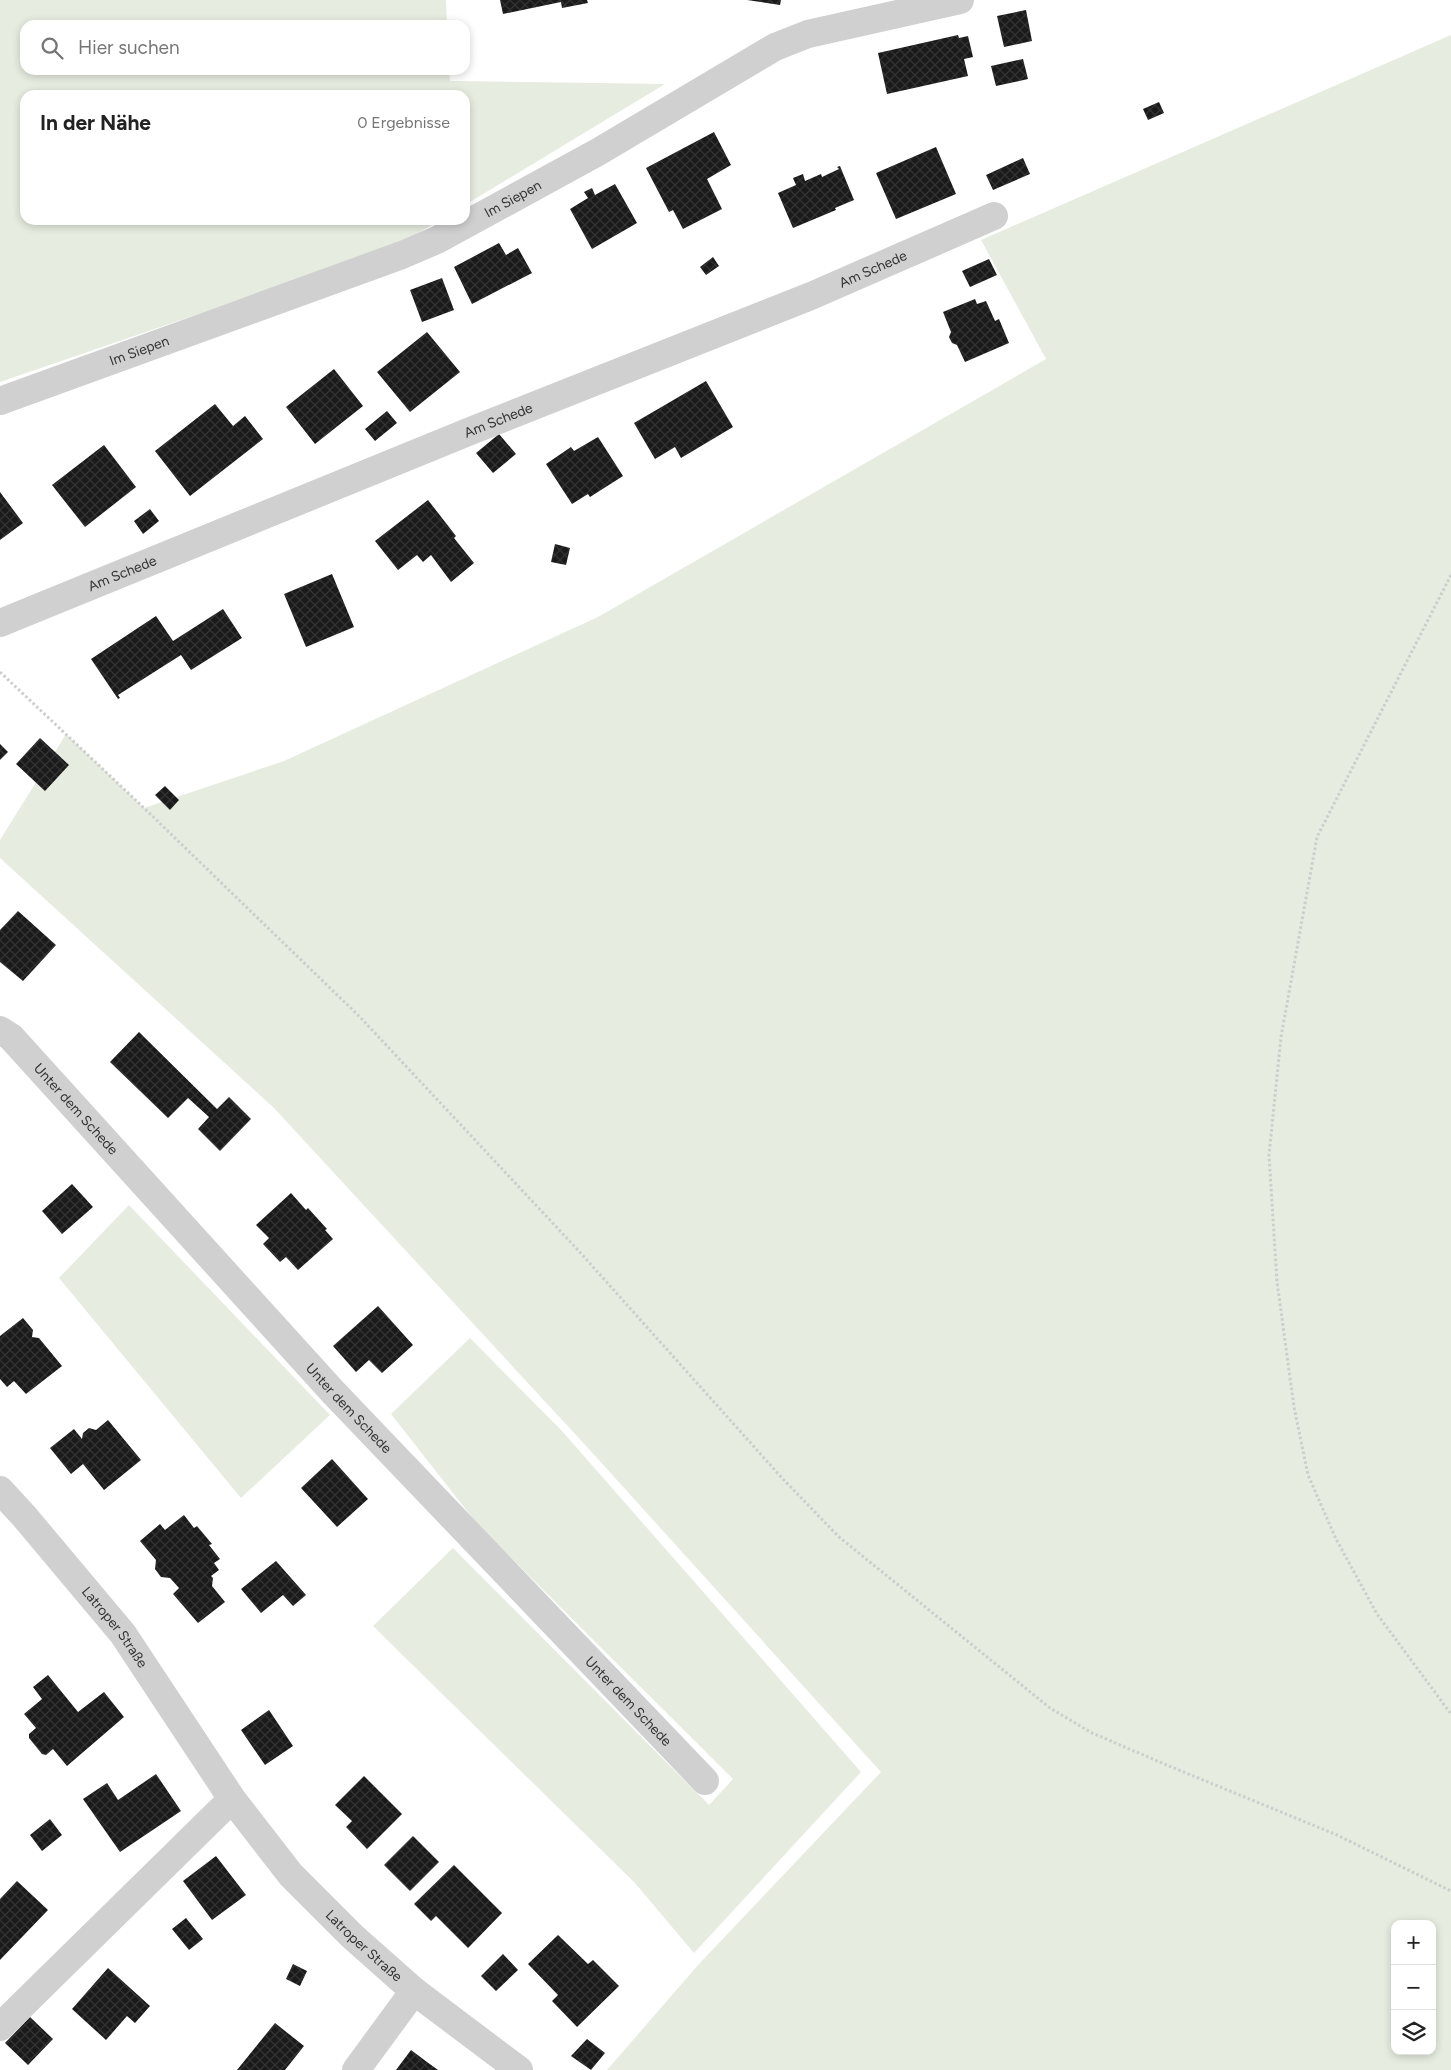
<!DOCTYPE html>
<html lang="de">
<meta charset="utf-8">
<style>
:root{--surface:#fff;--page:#f6f6f6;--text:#222;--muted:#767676;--line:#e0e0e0}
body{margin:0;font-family:Figtree,sans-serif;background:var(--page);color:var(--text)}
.controls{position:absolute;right:15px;bottom:15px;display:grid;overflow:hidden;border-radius:10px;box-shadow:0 2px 8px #0003}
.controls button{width:45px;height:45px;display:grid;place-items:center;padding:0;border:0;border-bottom:1px solid var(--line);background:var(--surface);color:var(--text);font:25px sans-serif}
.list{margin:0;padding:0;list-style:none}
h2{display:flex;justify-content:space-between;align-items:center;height:65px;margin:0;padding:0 20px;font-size:21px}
h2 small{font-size:16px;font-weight:400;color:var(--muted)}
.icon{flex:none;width:28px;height:28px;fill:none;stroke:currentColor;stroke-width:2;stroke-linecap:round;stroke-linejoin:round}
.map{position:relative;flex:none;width:1451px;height:2070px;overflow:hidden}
.search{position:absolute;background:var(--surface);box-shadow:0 2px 8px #0003;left:20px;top:20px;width:450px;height:55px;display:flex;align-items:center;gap:12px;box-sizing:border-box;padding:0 18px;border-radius:15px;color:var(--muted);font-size:19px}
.panel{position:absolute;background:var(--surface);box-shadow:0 2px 8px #0003;left:20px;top:90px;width:450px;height:135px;border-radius:15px}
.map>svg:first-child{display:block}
.grass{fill:#e6ecdf;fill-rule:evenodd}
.building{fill:url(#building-cross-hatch)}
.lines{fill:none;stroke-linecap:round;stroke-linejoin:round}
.path{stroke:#cdcdcd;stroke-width:3;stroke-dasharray:2.5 2.5;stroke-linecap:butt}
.minor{stroke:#d0d0d0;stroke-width:28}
.labels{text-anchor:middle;stroke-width:5;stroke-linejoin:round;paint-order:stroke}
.street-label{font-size:14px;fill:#333;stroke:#fff}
</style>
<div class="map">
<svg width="1451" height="2070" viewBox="0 0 1451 2070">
<defs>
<pattern id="building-cross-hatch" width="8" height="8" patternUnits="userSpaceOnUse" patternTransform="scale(1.25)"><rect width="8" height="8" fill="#1a1a1a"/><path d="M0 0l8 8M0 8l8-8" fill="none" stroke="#333"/></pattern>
</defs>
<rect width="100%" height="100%" fill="#fff"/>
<path class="grass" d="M0,0H446L447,25H25V70H449L450,81L665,84L465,205V95H25V220H440L397,246L0,382Z
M1451,35V2070H607L698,1965L881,1772L588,1448L274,1108L0,858V840L66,734L144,808L284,761L598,617L1046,359L981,240ZM1395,1924H1432V2051H1395Z
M129,1205L330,1415L241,1498L59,1278Z
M470,1338L562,1431L861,1772L694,1953L635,1883L373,1626L453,1548L709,1805L733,1779L478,1525L391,1414Z"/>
<path class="building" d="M500,0H587L588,3L562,8L561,2L503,14Z
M747,0H781L780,5Z
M1026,10L1032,41L1004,47L997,16Z
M958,35L959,38L968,36L973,57L964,59L968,76L887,94L878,53Z
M1023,59L1028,79L996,86L991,66Z
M1159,102L1164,113L1148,120L1143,109Z
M714,132L731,165L707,179L722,209L683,229L673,210L669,212L646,168Z
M936,147L956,194L896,219L876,173Z
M1023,158L1030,174L993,190L986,175Z
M840,166L854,200L835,208L836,210L793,228L778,193L796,185L793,178L803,174L805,181L821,174L822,177L839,169L837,167Z
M615,184L637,223L592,249L570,209L588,198L584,192L592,188L595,195Z
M499,243L506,255L518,248L532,273L472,304L454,267Z
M713,257L719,266L706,275L700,267Z
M989,259L997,275L970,287L962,271Z
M442,278L454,310L422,322L410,290Z
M975,299L977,304L986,301L995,321L999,319L1009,343L965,362L957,345L952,343L949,337L951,332L943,312Z
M427,332L460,372L410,412L377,372Z
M334,369L363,406L315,444L286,407Z
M706,381L733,427L681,458L675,447L655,459L634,423Z
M215,404L233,426L245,416L263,439L190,496L155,451Z
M387,411L397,423L375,441L365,429Z
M499,434L516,454L493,473L476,453Z
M598,437L623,476L590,497L588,494L572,504L546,464L571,447L574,451Z
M104,445L136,487L85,527L52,485Z
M0,492L23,523L0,540Z
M428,500L456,536L454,538L474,563L451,582L431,555L423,562L417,555L398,570L375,541Z
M150,509L159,521L143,534L134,521Z
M555,544L570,548L566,565L551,562Z
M332,574L354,627L306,647L284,594Z
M223,609L242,638L191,670L181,655L118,695L120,698L118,699L91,659L156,616L173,641Z
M40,738L69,765L45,791L16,764Z
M0,744L8,752L0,760Z
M165,786L179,800L170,810L155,795Z
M18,911L56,945L23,981L0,962V930Z
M139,1032L217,1109L229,1097L251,1119L220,1151L198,1129L209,1117L188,1098L168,1118L110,1062Z
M72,1184L93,1207L62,1234L42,1211Z
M291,1193L306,1210L308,1208L327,1229L325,1230L333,1239L298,1270L286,1257L280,1262L263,1244L269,1238L256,1225Z
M378,1306L413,1345L382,1373L369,1360L356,1372L333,1346Z
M23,1318L33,1330L32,1337L39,1338L62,1366L26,1394L14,1381L7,1387L0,1379V1336Z
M108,1420L141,1460L104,1490L83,1464L71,1474L50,1448L74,1429L82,1439L83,1433L89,1428L96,1430Z
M332,1459L368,1499L337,1527L301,1488Z
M184,1515L194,1528L197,1526L212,1544L209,1545L220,1559L214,1563L219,1570L211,1576L213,1578L212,1586L225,1602L198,1623L173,1594L179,1588L170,1578L161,1577L155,1569L156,1560L140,1541L160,1524L165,1530Z
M276,1561L306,1595L293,1606L283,1595L261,1613L241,1589Z
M48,1675L78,1712L104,1692L124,1717L67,1766L53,1749L46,1755L42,1754L29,1738V1734L36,1728L24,1714L42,1699L33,1687Z
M269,1710L293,1746L265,1765L241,1730Z
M156,1774L181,1811L120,1852L83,1799L107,1783L118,1800Z
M364,1776L402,1814L367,1849L346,1827L352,1821L335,1805Z
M50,1819L62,1835L42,1851L30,1835Z
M413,1836L439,1862L410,1891L384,1865Z
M216,1856L246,1895L212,1920L183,1881Z
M454,1865L502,1913L468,1948L436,1916L431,1921L414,1904Z
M17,1881L48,1910L0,1960V1899Z
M186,1918L203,1939L189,1950L172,1929Z
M558,1935L588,1964L593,1960L619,1986L577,2027L552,2001L558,1995L528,1964Z
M503,1954L518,1970L496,1991L481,1976Z
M293,1964L307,1971L300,1986L286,1979Z
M108,1968L150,2006L135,2023L127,2016L106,2040L72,2009Z
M30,2017L53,2039L28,2065L5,2043Z
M275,2023L304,2046L285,2070H237Z
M587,2039L605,2053L591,2070L571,2056Z
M411,2050L427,2062L438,2070H396Z"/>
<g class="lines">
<path class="path" d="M1451,575L1317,837L1281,1037L1269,1155L1277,1282L1294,1407L1308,1475L1336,1539L1377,1614L1451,1714
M0,672L144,808L359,1016L577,1249L782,1478L839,1537L1050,1708L1092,1733L1169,1766L1337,1835L1451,1891"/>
<g class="minor">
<path id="s1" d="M0,401L402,255L437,240L598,152L775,47L808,34L960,0"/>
<path id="s2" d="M0,623L473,430L811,296L994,216"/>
<path id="s3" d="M0,1030L11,1037L333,1392L705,1781"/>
<path id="s4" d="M0,1490L24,1516L123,1634L232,1799L291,1875L352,1936L414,1991L519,2070"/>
<path d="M0,2027L232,1799"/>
<path d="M356,2070L414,1991"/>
</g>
</g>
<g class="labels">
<g class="street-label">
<text dy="5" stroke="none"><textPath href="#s1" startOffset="552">Im Siepen</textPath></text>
<text dy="5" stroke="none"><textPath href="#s2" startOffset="942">Am Schede</textPath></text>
<text dy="5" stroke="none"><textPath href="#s1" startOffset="148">Im Siepen</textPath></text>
<text dy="5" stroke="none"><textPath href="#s2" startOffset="538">Am Schede</textPath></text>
<text dy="5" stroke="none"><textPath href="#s2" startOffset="132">Am Schede</textPath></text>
<text dy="5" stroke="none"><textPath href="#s3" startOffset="110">Unter dem Schede</textPath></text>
<text dy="5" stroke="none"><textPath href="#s3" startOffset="515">Unter dem Schede</textPath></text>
<text dy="5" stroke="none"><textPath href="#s4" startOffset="179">Latroper Straße</textPath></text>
<text dy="5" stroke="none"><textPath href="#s3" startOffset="920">Unter dem Schede</textPath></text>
<text dy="5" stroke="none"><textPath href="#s4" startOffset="585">Latroper Straße</textPath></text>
</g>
</g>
</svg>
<div class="controls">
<button>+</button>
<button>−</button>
<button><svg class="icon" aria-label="layers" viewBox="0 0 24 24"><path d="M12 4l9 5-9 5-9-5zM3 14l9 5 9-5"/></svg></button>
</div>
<div class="search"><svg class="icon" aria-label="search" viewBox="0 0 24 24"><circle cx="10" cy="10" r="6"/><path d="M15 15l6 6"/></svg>Hier suchen</div>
<section class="panel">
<h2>In der Nähe<small>0 Ergebnisse</small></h2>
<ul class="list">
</ul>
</section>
</div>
